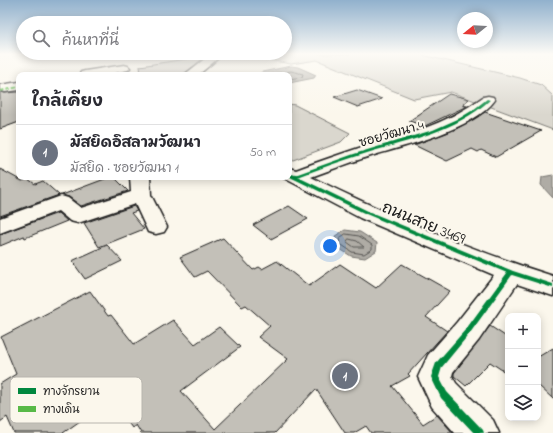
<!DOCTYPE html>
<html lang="th">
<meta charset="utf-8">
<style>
:root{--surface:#fff;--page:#f7f7f7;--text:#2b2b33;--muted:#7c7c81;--line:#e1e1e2;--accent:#b45309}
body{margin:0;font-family:"Indie Flower","Playpen Sans Thai",sans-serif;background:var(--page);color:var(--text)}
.controls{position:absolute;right:12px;bottom:12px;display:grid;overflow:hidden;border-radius:8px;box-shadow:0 2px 10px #0003}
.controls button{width:36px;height:36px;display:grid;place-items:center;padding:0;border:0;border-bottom:1px solid var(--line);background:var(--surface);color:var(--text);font:20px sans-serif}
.compass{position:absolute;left:457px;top:12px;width:36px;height:36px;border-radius:50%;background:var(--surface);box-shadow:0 2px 10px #0003;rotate:252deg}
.you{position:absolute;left:330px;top:246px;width:14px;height:14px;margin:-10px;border:3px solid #fff;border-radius:50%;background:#1a73e8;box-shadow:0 0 0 6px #1a73e833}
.badge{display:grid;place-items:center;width:26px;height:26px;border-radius:50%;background:var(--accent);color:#fff;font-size:13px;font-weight:700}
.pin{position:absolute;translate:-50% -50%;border:2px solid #fff;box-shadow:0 1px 4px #0006}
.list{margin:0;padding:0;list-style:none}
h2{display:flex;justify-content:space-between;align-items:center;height:52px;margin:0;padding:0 16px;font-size:17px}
h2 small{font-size:13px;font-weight:400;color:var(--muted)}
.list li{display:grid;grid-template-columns:26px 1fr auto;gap:12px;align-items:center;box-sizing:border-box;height:56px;padding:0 16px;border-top:1px solid var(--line)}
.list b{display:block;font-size:15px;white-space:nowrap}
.list p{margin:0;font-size:13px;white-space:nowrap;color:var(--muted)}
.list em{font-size:13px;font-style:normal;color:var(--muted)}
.icon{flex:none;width:22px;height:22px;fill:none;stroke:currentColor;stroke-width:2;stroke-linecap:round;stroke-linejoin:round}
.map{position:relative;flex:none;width:553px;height:433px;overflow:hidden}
.search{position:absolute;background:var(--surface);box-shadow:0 2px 10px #0003;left:16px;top:16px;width:276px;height:44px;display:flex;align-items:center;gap:10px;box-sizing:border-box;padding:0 14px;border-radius:22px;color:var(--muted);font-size:15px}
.panel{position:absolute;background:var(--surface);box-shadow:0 2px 10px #0003;left:16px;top:72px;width:276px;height:108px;border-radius:8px}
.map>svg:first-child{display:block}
.green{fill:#dad7ce;stroke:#7b7a75}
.water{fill:#afaca5;stroke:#74726e}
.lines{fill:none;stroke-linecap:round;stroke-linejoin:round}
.shore{stroke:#575653;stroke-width:1}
.building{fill:#c3c0b8;stroke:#1c1c1c}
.minor-casing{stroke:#1c1c1c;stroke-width:3}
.minor{fill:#fbf7ec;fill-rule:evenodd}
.quiet{stroke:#58b947;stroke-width:2;stroke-dasharray:4.5 2;stroke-linecap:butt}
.cycleway-casing{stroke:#fbf7ec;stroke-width:3}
.cycleway{fill:#00873e;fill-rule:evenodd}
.labels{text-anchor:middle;stroke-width:4;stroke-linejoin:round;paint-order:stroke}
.far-street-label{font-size:13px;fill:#1c1c1c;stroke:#fbf7ec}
.street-label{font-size:16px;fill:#1c1c1c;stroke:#fbf7ec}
.key{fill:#fbf7ec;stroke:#b8b5ae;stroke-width:1}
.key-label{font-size:11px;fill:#1c1c1c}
</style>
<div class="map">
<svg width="553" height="433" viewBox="0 0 553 433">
<rect width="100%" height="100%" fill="#fbf7ec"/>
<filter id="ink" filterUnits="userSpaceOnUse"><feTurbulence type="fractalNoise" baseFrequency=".025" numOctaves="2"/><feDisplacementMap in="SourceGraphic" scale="8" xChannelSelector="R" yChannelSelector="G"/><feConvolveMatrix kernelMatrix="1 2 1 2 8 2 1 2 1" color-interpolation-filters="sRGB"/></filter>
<g filter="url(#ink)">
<path class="green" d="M220,54H418L520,78L541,85L553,96V130L451,92L414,99L317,60L291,64L251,57L223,56L219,55Z
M289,104L295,105L350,133L341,142L293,160L289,159Z"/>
<path class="water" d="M291,66L298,67L316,75L314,78L289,83V75H258L262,72Z
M553,175V198L541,185L542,177Z
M345,230L360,232L377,243L376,251L365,258L351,256L335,246V236Z"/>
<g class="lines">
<path class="shore" d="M268,75L291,71L303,74L302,77L289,79
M346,234L359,236L372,245V249L364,254L352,252L339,243L340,238Z
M349,239L357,241L364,247H354L347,242Z"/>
</g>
<path class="building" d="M206,56L183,75H141L140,66Z
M357,90L382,99L358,107L334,97Z
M0,92L5,93L19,92V122L0,129Z
M449,94L469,99L462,105L467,106L425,126L409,121Z
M485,112L541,131L496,157L481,150L478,152L472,149L447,161L414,145L456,129Z
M0,169L22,181L28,179L35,184L43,181L59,195L0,216Z
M110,177H114L128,191L81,206L69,197L62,195Z
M134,206L137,211L131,213L144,229L99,247L84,223Z
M289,206L308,219L271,239L253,225Z
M58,213L67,221L25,238L24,236L0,246V234Z
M223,238L253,270L259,267L262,269L277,261L309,286L340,264L376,288L402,264L450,291L426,317L447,331L408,374L410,376L392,386L423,424L437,415L453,433H371L366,426L354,433H345L316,389L275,433H141L136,425L132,428L111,399L63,433H14L7,417L0,422V384L16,374L1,337L90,291L108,316L111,315L134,344L173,320L195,344L219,327L240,347L181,391L215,429L288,359L258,337L270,326L246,305L242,307L207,271L195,277L180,257Z
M107,245L122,261L85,279L72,261Z
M490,326L508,338V374L490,362L466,386L454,376V373Z
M553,348V399L538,385V357Z"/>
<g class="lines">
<defs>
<path id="minor" d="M211,54H223L198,75H184Z
M124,65L128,66L130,68L128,70L105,75H79L81,72L85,71Z
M19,82V90L5,92L0,90V85Z
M488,96L493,97L495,100C475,129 404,146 371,156C351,162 331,170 311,177C389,215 470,250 553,276V296L517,284L479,340L453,372L452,376L456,383L493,420L499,433H455L432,407L418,377L428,355L457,322L494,275L360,218L282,177H289V168L296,170C317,162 338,155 359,148C405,135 444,126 483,97Z
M130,177H150L151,195L167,227L164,232L156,234L148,232L135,204L78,223L70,221L58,211L0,233V218L61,196L68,198L81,208L131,192Z"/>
</defs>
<use href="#minor" class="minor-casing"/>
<use href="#minor" class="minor"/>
<path class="quiet" d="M0,91L19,87"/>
<defs>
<path id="cycleway" d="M487,99L490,100C456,131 410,140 367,153C344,160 321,168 298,177L370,212L513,271L553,284V288L512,275L470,333L442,367L439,377L447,392L483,430L484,433H474L441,398L431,377L436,363L466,329L507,273L366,214L292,178L289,176V173L295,175L354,154L433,130L460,118L473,110Z"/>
</defs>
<use href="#cycleway" class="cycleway-casing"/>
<use href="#cycleway" class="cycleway"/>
</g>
</g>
<linearGradient id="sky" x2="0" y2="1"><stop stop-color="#91b1cd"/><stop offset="0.47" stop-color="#fdfbf6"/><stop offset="1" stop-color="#fdfbf6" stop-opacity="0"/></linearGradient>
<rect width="553" height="115" fill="url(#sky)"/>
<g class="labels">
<g class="far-street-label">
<text transform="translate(391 133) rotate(-16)" y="5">ซอยวัฒนา 4</text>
</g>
<g class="street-label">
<text transform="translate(424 222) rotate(22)" y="6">ถนนสาย 3469</text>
</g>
</g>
<rect x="10" y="377" width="132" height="46" rx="6" class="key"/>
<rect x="18" y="388" width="18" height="6" fill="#00873e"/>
<rect x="18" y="406" width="18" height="6" fill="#58b947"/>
<g class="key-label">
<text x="43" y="395">ทางจักรยาน</text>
<text x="43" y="413">ทางเดิน</text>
</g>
</svg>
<div class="controls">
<button>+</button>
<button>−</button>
<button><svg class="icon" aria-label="layers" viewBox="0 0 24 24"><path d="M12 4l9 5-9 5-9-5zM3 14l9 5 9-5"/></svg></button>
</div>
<svg class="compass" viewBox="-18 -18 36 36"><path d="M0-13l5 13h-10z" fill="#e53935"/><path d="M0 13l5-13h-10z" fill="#7c7c81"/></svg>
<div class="you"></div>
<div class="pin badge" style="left:345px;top:376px;background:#6b7280">1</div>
<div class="search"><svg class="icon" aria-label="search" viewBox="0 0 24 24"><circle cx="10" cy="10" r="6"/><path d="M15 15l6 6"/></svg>ค้นหาที่นี่</div>
<section class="panel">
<h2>ใกล้เคียง<small></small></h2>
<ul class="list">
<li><span class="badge" style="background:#6b7280">1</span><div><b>มัสยิดอิสลามวัฒนา</b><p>มัสยิด · ซอยวัฒนา 1</p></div><em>50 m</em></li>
</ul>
</section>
</div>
